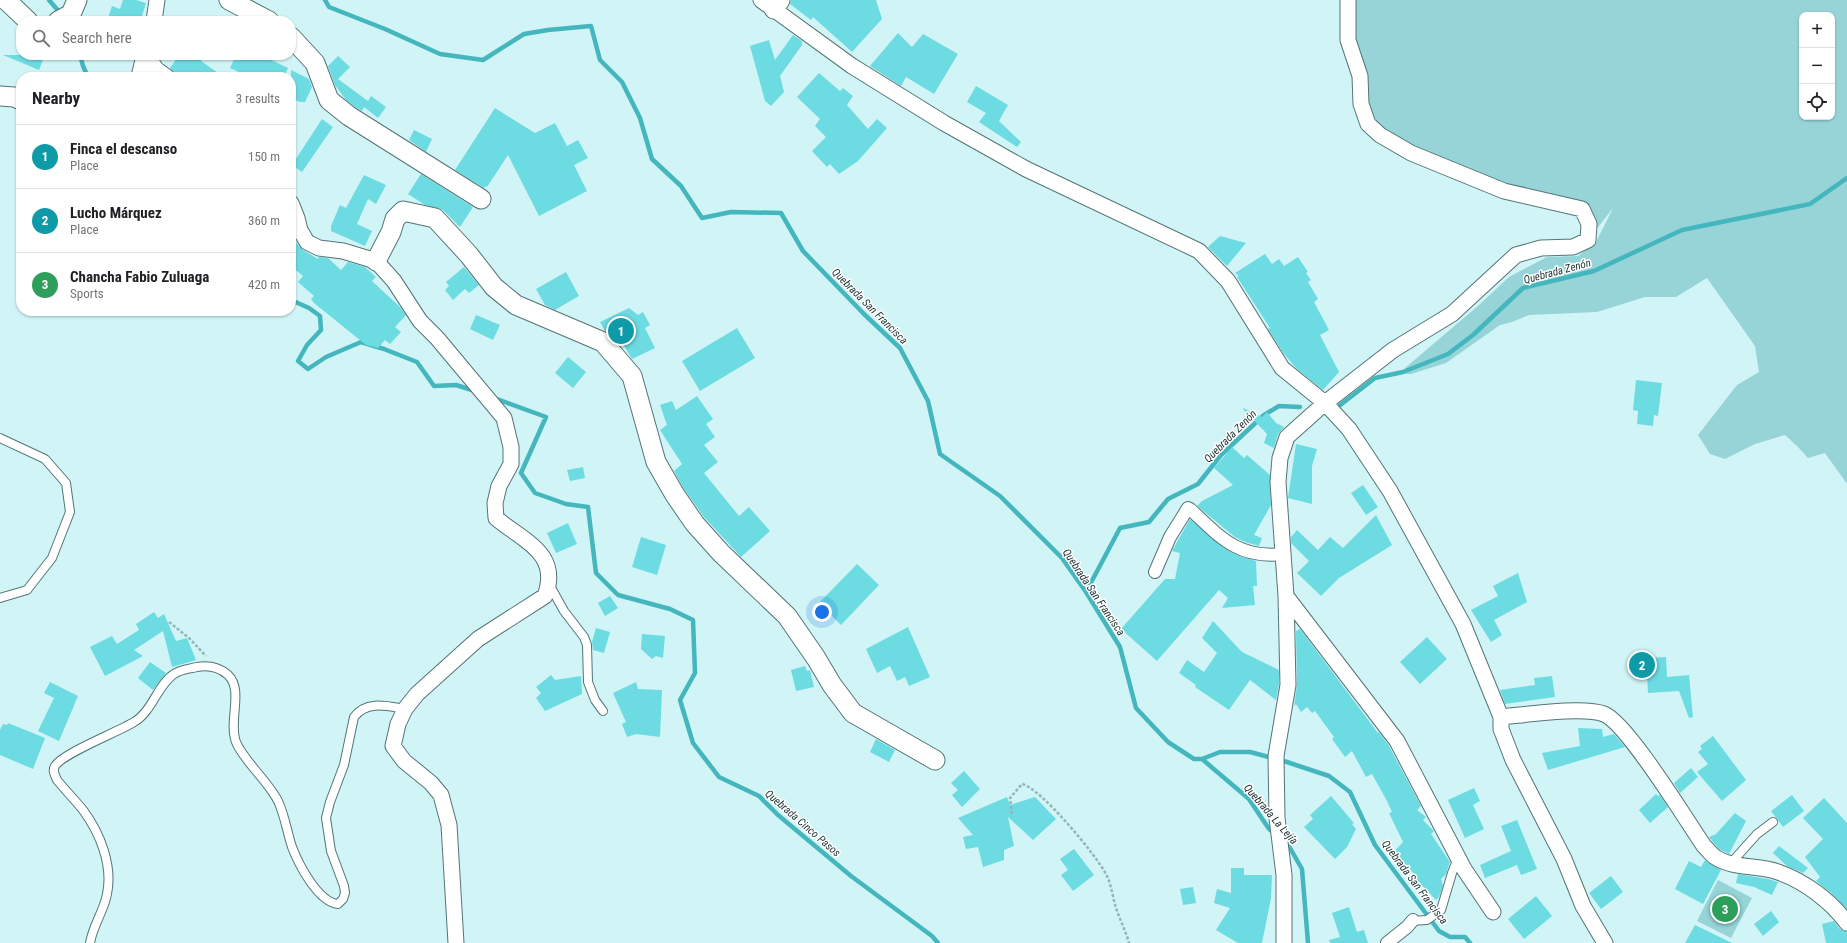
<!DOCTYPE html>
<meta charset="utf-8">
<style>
:root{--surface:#fff;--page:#f6f6f6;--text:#202124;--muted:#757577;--line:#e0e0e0;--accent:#337c81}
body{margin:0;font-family:"Roboto Condensed",sans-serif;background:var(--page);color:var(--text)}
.controls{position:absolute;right:12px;top:12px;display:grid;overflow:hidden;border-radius:8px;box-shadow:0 1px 3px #0004}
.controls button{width:36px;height:36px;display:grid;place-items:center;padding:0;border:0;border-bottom:1px solid var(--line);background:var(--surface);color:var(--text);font:20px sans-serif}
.you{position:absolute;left:822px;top:612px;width:14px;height:14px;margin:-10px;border:3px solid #fff;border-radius:50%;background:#1a73e8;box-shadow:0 0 0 6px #1a73e833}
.badge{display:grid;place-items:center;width:26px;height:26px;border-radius:50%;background:var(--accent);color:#fff;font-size:13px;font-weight:700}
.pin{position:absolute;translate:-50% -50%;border:2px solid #fff;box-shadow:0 1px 4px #0006}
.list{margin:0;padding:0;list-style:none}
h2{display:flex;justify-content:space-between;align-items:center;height:52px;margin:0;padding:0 16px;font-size:17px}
h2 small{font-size:13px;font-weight:400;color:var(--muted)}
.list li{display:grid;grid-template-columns:26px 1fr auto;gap:12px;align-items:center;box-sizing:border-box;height:64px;padding:0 16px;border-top:1px solid var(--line)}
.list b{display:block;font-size:15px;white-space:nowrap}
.list p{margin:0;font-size:13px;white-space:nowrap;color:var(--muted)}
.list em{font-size:13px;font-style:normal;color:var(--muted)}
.icon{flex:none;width:22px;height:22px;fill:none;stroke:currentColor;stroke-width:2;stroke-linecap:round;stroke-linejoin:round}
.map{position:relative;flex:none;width:1847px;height:943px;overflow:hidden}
.search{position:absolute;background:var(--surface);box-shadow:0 1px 3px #0004;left:16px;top:16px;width:280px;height:44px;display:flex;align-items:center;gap:10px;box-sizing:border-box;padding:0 14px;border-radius:16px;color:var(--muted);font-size:15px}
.panel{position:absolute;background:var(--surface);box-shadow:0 1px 3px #0004;left:16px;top:72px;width:280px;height:244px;border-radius:16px}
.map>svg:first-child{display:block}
.green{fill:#96d4d8;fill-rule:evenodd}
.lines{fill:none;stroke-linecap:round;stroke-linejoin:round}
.stream{stroke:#44b6bd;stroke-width:4.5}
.building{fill:#6ddbe2}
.service-casing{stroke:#547476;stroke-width:10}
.pedestrian-casing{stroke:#547476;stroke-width:14}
.minor-casing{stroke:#547476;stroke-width:17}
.tertiary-casing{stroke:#547476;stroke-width:21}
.path{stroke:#97b3b5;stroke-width:2.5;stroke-dasharray:3 2;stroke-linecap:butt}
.service{stroke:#fff;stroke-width:8}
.pedestrian{stroke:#fff;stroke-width:12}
.minor{stroke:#fff;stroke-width:15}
.tertiary{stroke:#fff;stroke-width:19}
.labels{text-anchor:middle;stroke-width:3;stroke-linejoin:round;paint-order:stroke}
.water-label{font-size:11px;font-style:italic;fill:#1d3132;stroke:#fff}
</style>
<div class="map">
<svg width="1847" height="943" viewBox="0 0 1847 943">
<rect width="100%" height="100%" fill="#d1f4f6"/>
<path class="green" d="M1348,0H1847V484L1825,453L1808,458L1798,447L1785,435L1755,444L1725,459L1710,454L1698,435L1737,385L1759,372L1755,346L1707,278L1676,297H1645L1597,312L1529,315L1512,322L1500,325L1446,363L1411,374H1406L1405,368L1478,306L1509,277L1547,257L1578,256L1596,242L1613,208L1588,240L1582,209L1504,191L1368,124ZM1802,15H1832V117H1802Z
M1718,880L1752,898L1731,938L1697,921Z"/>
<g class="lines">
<path class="stream" d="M49,0L61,14
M325,0L329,7L385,29L440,54L483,60L524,34L548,30L591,26L600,60L622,82L640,118L652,159L681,186L702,218L731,212L781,213L803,251L864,314L900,348L928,401L940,454L1000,496L1062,558L1086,592L1120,647L1136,708L1168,742L1194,759H1202L1220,752H1250L1287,762L1329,776L1350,792L1375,845L1439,931L1450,937H1465L1470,943
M80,55L83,66L88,77
M291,300L309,308L320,316L321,330L307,345L298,361L308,369L326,357L361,342L384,349L417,362L434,386L456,385L475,391
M494,398L546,417L521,473L535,493L566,504L588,507L596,573L618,595L670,609L693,620L695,673L680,700L693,743L719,777L759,796L778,815L851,876L932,936L938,943
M1339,406L1375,378L1403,372L1448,354L1473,335L1523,288L1594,271L1682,230L1810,204L1847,178
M1086,592L1120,528L1149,522L1168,499L1198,484L1221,455L1264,415L1279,406L1300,407
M1202,759L1249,799L1269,829L1274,833
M1284,842L1290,848L1302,869L1308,943"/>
</g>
<path class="building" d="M123,0H136L146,3L142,16L146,17L145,21H116L108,18L112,6L120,9Z
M791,0H876L882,19L852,52L813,17L811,20L790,4Z
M898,33L912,47L923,34L958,54L934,94L906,77L901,86L870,66Z
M793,35L802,41V45L780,76L784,92L771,106L765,101L750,46L769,40L775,60Z
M3,55H45L39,70Z
M179,55H205L201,61L224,77H178L170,68Z
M236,55H261L288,68L284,77H250L230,68Z
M338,56L350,67L338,79L368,101L371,96L386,107L378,118L364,107L362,111L355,107L346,100L335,85L328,66Z
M291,70L309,79L312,87L305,102H300L291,98Z
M819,73L840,91L843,88L853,96L847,105L868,129L877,119L887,128L858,161L839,174L830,164L827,167L812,151L826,137L815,126L820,119L797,97Z
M976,86L1008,105L999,121L1021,142L1017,147L979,122L986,113L967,102Z
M495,108L535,133L555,123L567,146L578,140L588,158L574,165L587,191L539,216L508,155L487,187L486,186L484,188L455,170Z
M322,119L333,127L302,172L292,165Z
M414,130L432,139L426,152L409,140Z
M421,174L473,207L460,227L443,210L425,205L408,194Z
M364,175L386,185L376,204L368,199L357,224L372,231L365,246L331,231V226L340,205L346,208Z
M1220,236L1246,243L1227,266L1208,247Z
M291,237L303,250L318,259L319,257L328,258L341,270L348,262L365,267L376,277L372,281L400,307L406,315L395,327L401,332L390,344L385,340L378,348L366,345L314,303L311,299L314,296L298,282L303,276L291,266Z
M1265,254L1272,264L1279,259L1284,266L1298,257L1308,272L1306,273L1311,280L1308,282L1318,299L1314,302L1329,330L1320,335L1339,372L1323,390L1297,369L1284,354L1268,329L1270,328L1237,277L1239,276L1235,273Z
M464,267L479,285L469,293L465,289L453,300L445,290L449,286L446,282Z
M566,272L579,296L555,310L545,305L536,289Z
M629,308L638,315L643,312L650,325L645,328L655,348L632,359L622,342L618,343L611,335L605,331L600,322Z
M476,315L500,325L493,340L470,329Z
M737,328L755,358L700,391L682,361Z
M568,357L586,372L573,388L555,373Z
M1636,380L1662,383L1658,416L1654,415L1653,426L1637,424L1638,411L1633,410Z
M697,396L713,419L706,424L715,437L704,445L718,462L704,473L739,516L749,507L770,531L741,557L704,517L684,489L674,471L682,464L660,430L667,425L660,405L672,401L676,410Z
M1243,408L1262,417L1267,412L1276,423L1284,427L1278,434L1274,448L1264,443L1267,434L1243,409Z
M1296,444L1317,449L1312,466V504L1288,498Z
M1232,447L1244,458L1247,455L1270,475L1271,505L1254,535L1262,538L1259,546L1245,542L1235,537L1197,506L1202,501L1233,485L1214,468Z
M583,467L585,478L570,481L567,470Z
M1363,485L1378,507L1366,515L1351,493Z
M1376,515L1392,545L1339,578L1321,596L1297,573L1309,561L1291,543V537L1297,530L1318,550L1330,537L1343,548Z
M1190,519L1227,550L1239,556L1256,561L1257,586H1253L1255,605L1222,608L1228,598L1219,590L1157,661L1121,629L1165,579H1175L1180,553L1172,551Z
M568,523L577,544L556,553L547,533Z
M641,537L666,545L657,575L632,567Z
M857,564L879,585L841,625L819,603Z
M1518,573L1527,602L1494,620L1502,635L1491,642L1471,610L1498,596L1493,586Z
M610,596L618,608L605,616L598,603Z
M154,612L158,618L164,614L176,641L187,638L196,660L172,667L163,631L134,650L143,656L105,676L90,647L112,636L117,644L139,630L136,624Z
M1213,621L1242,652L1279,670V684L1276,700L1250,680L1229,710L1195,687L1196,685L1179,673L1187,660L1204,672L1217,653L1202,638Z
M908,627L930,677L909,686L905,677L897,681L890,666L877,673L866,649Z
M596,628L610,632L604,653L593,650L592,642Z
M1300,629L1378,733L1379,732L1389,746L1421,806L1417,810L1426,817L1423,820L1434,831L1431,834L1450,862L1446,874L1441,879L1443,886L1439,897L1436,900L1416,879L1418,877L1392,854L1403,842L1389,813L1392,812L1387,801L1372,774L1366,777L1352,751L1345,757L1332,739L1334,737L1315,711L1312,713L1307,707L1301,712L1296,704L1294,706L1297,685L1296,631Z
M642,634L665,636L663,658L656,656L652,659L641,649Z
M1427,637L1447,659L1420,684L1400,662Z
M1666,657L1667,677L1689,675L1693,717L1689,718L1679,691L1648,693L1646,658Z
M150,662L166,673L153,690L138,678Z
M805,666L807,671L810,670L814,687L796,691L791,670Z
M551,675L555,680L581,676L582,694L545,711L536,698L541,693L536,687Z
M1552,676L1555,697L1505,704L1500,690L1535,685L1534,678Z
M50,682L78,696L59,741L38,731L54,698L44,693Z
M636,682L638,689L662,690L660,737L636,734L627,737L622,724L626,722L613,693Z
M8,723L45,738L33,769L0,755V730L3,724L7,725Z
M1578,728L1602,729L1603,737L1614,734L1625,747L1548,770L1542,753L1580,746Z
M1713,736L1746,780L1722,801L1697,772L1708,764L1698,752L1702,749L1700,746Z
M876,739L895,750L889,762L870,752Z
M1691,768L1698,777L1680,793L1674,783Z
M964,771L980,789L962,807L952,795L958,790L951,783Z
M1474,788L1480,801L1473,805L1484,829L1465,838L1448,800Z
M1656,794L1658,796L1660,795L1668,807L1650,823L1639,810Z
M1792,795L1804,811L1783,827L1771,811Z
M1331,796L1354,823L1352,824L1356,829L1347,847L1335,859L1304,827L1313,819L1310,815Z
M1007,797L1010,805L1035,797L1056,819L1033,840L1008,817L1014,846L1004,850V860L983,867L978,847L966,849L963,837L973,835L958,818Z
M1824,798L1847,823V909L1831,893L1816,881L1820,877L1805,857L1823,839L1803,818Z
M1735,813L1746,821L1729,854L1719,849L1709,837L1716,834Z
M1517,820L1537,869L1521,875L1517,865L1485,878L1480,865L1511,851L1501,826Z
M1779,846L1808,868L1803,873L1787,866L1773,853Z
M1074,849L1094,875L1073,891L1061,875L1068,870L1060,859Z
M1705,860L1721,870L1703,904L1675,889L1689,861L1701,867Z
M1231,868H1244V875H1272L1271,898L1262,943H1238L1216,930L1230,908L1214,903L1217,889L1231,893Z
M1738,874L1768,879L1778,882L1772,895L1754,887L1736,883Z
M1611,876L1623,892L1601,909L1589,893Z
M1193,887L1196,903L1183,905L1180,889Z
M1536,896L1552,916L1524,939L1508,919Z
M1349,907L1357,932L1364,930L1368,943H1330L1329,940L1340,937L1332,913Z
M1771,911L1779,922L1763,936L1754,924Z
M1834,921L1840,929L1847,932V943H1826L1822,924Z
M1695,925L1732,943H1685Z"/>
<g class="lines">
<defs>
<path id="service" d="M0,438L45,459L66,483L70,512L52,558L27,590L0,598
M549,584L564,611L584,637L587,645L588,682L595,700L603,711
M1731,863L1757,834L1773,822
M1410,921L1427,920L1441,910L1452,873L1458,858
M90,943C93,925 104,911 107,894C113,865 100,833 83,810C75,800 65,790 57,780C55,775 52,771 55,766C63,753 118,732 134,722C152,712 158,684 174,674C181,669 189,669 197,667C209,665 219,667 228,675C244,690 228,721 236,742C243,760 268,781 278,801C285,816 287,832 292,847C299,865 318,902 338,904L343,899L345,893L344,886L331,851L326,818L330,802L344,765L354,717C367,700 387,706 405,709"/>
<path id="pedestrian" d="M1155,572L1170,537L1188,508L1190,509C1220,537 1238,559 1283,554
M1387,943L1407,927L1413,920"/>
<path id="minor" d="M761,0L852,66L944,123L1026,169L1199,251L1228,281L1282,368L1325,403L1349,429L1390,491L1463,624L1501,717V729L1513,760L1564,859L1583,906L1605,943
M154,21L157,0
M147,55L156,69L167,77
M291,203L297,218L300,230L307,242L319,248L343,251L376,261L394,281L420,321L437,338L504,418L511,447V464L499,486L495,503L496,518C523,541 561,553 545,596L478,639L417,694L405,709L398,724L393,746L404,761L431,783L441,795L449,825L456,943
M1286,596L1397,741L1464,869L1493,912
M1501,717C1524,715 1583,706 1604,714C1627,723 1687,821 1704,846C1708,850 1711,854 1715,857C1733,869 1759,865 1778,872C1804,881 1831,901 1847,923
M1284,943V875L1277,818L1276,756L1288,685L1286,596L1278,482L1280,458L1287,437L1325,403L1393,350L1452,314L1516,255L1541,248L1573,247L1588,240L1589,224L1582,209L1504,191L1411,153L1380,135L1368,124L1361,104L1360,76L1348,40V0"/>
<path id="tertiary" d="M6,0L28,21
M229,0L269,21
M774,9L780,0
M58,21L71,14L77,0
M291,37L315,63L329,100L349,116L481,199
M141,77L146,56
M0,96L14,97L21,100
M376,261L391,232L395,219L403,211L435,218L469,255L494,287L516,305L603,342L632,376L656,462L675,495L695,524L721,553L787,616L816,658L832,685L853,713L935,760"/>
</defs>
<use href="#service" class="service-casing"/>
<use href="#pedestrian" class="pedestrian-casing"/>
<use href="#minor" class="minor-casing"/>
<use href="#tertiary" class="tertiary-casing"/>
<path class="path" d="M169,622L189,638L206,656
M1012,814L1010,798L1022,784C1041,788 1098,857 1107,876C1112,887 1113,900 1117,911C1121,922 1126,932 1129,943"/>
<use href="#service" class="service"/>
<use href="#pedestrian" class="pedestrian"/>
<use href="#minor" class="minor"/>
<use href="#tertiary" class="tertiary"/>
</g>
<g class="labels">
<g class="water-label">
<text transform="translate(1557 271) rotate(-15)" y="4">Quebrada Zenón</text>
<text transform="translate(870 306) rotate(45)" y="4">Quebrada San Francisca</text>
<text transform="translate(1230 436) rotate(-45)" y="4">Quebrada Zenón</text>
<text transform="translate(1094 592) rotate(56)" y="4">Quebrada San Francisca</text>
<text transform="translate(1271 814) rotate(49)" y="4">Quebrada La Lejía</text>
<text transform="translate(803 823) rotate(41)" y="4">Quebrada Cinco Pasos</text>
<text transform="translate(1415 882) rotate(53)" y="4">Quebrada San Francisca</text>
</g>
</g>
</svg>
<div class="controls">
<button>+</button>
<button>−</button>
<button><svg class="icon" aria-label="locate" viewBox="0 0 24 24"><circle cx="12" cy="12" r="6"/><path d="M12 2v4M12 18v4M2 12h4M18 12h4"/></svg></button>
</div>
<div class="you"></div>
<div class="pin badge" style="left:621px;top:331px;background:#0f9aa8">1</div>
<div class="pin badge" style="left:1642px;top:665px;background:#0f9aa8">2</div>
<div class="pin badge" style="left:1725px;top:909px;background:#2e9e5b">3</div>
<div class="search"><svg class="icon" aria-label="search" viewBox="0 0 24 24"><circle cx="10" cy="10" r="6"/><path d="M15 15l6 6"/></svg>Search here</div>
<section class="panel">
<h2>Nearby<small>3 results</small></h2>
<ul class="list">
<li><span class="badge" style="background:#0f9aa8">1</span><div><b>Finca el descanso</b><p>Place</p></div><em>150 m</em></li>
<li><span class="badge" style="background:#0f9aa8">2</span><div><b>Lucho Márquez</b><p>Place</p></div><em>360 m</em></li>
<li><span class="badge" style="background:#2e9e5b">3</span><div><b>Chancha Fabio Zuluaga</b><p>Sports</p></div><em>420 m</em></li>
</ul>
</section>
</div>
